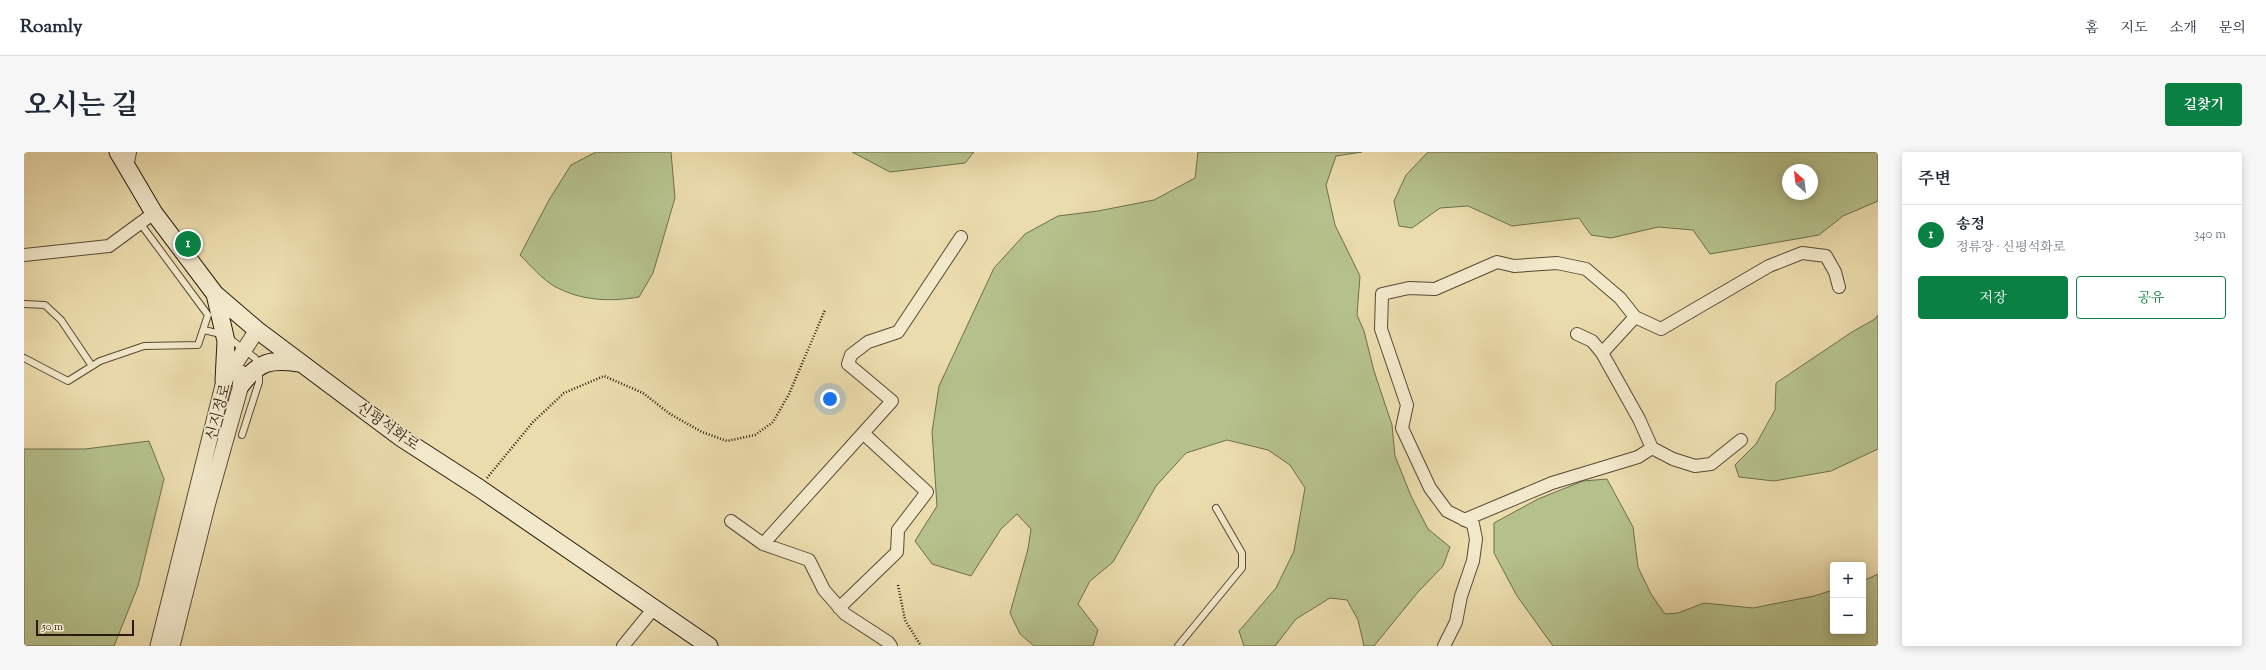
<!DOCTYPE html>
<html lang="ko">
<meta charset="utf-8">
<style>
:root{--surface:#fff;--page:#f6f6f7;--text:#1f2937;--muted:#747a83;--line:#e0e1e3;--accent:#0b8043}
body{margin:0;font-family:"Sorts Mill Goudy","Noto Serif KR",serif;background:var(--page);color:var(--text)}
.controls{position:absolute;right:12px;bottom:12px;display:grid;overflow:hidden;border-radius:4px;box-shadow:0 2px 10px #0003}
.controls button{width:36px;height:36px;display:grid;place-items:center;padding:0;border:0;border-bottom:1px solid var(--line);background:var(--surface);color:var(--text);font:20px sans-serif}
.compass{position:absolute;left:1758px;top:12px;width:36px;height:36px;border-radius:50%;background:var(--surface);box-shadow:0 2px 10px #0003;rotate:332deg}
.scale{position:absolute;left:12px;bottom:10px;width:98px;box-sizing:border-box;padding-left:4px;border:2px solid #281a0f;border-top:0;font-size:11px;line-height:14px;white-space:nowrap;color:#281a0f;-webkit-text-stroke:3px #f2e8ca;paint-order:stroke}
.you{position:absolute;left:806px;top:247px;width:14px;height:14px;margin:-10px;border:3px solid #fff;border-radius:50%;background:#1a73e8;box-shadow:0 0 0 6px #1a73e833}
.badge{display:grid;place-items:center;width:26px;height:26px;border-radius:50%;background:var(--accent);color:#fff;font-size:13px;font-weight:700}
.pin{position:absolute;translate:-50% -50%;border:2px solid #fff;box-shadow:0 1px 4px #0006}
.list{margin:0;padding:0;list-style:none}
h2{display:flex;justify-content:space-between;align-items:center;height:52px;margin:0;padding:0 16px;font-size:17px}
h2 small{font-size:13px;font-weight:400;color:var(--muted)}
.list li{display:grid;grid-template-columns:26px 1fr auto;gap:12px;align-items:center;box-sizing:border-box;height:60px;padding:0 16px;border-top:1px solid var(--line)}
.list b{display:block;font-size:15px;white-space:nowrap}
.list p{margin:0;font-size:13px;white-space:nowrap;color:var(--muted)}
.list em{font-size:13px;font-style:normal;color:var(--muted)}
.actions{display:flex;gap:8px;padding:12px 16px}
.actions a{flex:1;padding:9px 0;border:1px solid var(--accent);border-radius:4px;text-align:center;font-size:14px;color:var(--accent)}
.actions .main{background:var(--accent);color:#fff}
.map{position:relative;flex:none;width:1854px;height:494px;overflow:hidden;border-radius:4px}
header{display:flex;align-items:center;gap:24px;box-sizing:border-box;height:56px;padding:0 20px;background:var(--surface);border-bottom:1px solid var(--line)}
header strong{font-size:19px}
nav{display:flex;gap:22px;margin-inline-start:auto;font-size:14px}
.intro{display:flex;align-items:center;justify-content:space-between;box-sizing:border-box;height:96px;padding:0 24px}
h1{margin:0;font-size:28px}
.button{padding:10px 18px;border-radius:4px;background:var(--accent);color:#fff;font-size:14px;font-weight:700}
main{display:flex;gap:24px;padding:0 24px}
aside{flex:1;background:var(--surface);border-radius:4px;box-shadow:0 2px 10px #0003}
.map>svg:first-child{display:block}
.green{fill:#b5c18c;stroke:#6e6e4e;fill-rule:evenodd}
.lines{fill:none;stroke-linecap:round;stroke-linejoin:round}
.service-casing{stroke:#594a36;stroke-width:8}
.minor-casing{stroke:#594a36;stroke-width:14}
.tertiary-casing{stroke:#594a36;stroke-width:17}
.secondary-casing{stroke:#281a0f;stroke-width:19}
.path{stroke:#281a0f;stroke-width:2.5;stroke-dasharray:1 2;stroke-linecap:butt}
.service{stroke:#f2e8ca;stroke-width:6}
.minor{stroke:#f2e8ca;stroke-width:12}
.tertiary{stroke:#f2e8ca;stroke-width:15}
.secondary{stroke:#f2e8ca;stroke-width:17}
.labels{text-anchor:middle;stroke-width:3.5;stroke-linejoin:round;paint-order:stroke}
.street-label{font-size:15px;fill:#281a0f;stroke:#f2e8ca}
</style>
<header>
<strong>Roamly</strong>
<nav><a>홈</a><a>지도</a><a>소개</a><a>문의</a></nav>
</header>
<div class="intro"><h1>오시는 길</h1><a class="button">길찾기</a></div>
<main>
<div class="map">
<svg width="1854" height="494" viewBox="0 0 1854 494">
<rect width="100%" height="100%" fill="#ebdcad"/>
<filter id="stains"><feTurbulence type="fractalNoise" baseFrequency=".005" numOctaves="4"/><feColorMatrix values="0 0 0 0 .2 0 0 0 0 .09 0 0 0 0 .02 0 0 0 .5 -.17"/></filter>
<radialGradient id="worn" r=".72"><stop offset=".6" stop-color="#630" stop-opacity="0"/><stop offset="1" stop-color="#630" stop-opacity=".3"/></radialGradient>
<path class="green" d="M572,0H647L651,46L629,121L615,145C586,150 557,149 530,134C518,127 506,113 496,103L525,48L547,13Z
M828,0H950L941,11L866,20Z
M1174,0H1338L1312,4L1302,33L1311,73L1336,124L1333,163L1340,179L1350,219L1368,273L1371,304L1387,344L1404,377L1426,395L1419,414L1394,440L1350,494H1340L1334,468L1323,448L1306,446L1272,467L1251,494H1220L1215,479L1252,436L1270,399L1281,336L1266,313L1244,298L1203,288L1162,301L1132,334L1089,410L1066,429L1054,452L1074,478L1069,494H1010L996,482L986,461L1004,397L1007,377L993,362L977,377L947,424L908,412L891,389L913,354L908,280L915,234L970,116L1001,82L1034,64L1074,59L1130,48L1171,26Z
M1404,0H1854V49L1819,64L1795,83L1686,102L1669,78L1634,75L1587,86L1567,83L1555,66L1488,74L1444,54L1416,56L1388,76L1375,74L1370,49L1382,23ZM1764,18H1788V42H1764Z
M1854,163V297L1807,319L1750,329L1715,325L1711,313L1732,292L1751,258L1752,231L1828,180L1851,167Z
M125,289L140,327L114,434L90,494H0V297H61Z
M1583,327L1609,375L1614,415L1627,442L1641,462L1654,461L1680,451L1729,456L1790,444L1809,438V479H1839V429L1854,422V494H1529L1493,444L1470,401V371L1514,347L1559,329Z"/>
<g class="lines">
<defs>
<path id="service" d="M0,152L21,153L37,168L68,214
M180,178L201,183L231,206L235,214V230L218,283
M0,206L44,229L76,209L120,194L174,193L184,163L116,71
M1154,494L1218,416V401L1192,356"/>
<path id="minor" d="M103,15L106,0
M0,103L85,94L130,61
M1553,182L1568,189L1578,201L1615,267L1628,296L1649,307L1671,314L1687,312L1717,288
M1578,201L1611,165
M1440,368L1528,331L1614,305L1628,296
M707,369L739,392L785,408L800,438L821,462L864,490L867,494
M739,392L868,249L824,212L827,203L844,190L874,180L937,85
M815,456L873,400L874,378L903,340L840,282
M599,494L630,456
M1420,494L1432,470L1437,444L1449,409L1452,387L1449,372L1423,359L1406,336L1378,276L1383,253L1357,177L1358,142L1385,136L1411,137L1473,110L1490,114L1533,111L1562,117L1596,146L1611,165L1637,177L1745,114L1778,101L1802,104L1811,120L1815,135"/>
<path id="tertiary" d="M134,494L200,229L233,178
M148,494L183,354L217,233V221"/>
<path id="secondary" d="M94,0L130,61L191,142L233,178L376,285L455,336L685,494
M191,142L202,189L200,229
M217,233C235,209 247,207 275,211"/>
</defs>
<use href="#service" class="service-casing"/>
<use href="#minor" class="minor-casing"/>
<use href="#tertiary" class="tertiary-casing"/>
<use href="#secondary" class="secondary-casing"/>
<path class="path" d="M463,326L509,270L540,241L580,224L619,241L646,262L678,280L703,289L731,283L749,270L765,242L801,158
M874,433L881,468L897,494"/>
<use href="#service" class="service"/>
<use href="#minor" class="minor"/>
<use href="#tertiary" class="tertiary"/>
<use href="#secondary" class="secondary"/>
</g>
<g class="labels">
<g class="street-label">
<text transform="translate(194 260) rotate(-75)" y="5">신지정로</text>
<text transform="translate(364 274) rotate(35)" y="5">신평석화로</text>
</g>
</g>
<rect width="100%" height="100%" filter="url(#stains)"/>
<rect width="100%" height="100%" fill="url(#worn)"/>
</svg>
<div class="controls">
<button>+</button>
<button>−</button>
</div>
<svg class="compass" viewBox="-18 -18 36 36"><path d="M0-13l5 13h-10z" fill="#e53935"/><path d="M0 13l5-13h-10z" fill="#747a83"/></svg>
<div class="scale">50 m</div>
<div class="you"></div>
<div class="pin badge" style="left:164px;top:92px">1</div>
</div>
<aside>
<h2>주변<small></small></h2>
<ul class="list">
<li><span class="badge">1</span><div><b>송정</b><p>정류장 · 신평석화로</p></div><em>340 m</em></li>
</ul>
<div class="actions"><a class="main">저장</a><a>공유</a></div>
</aside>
</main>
